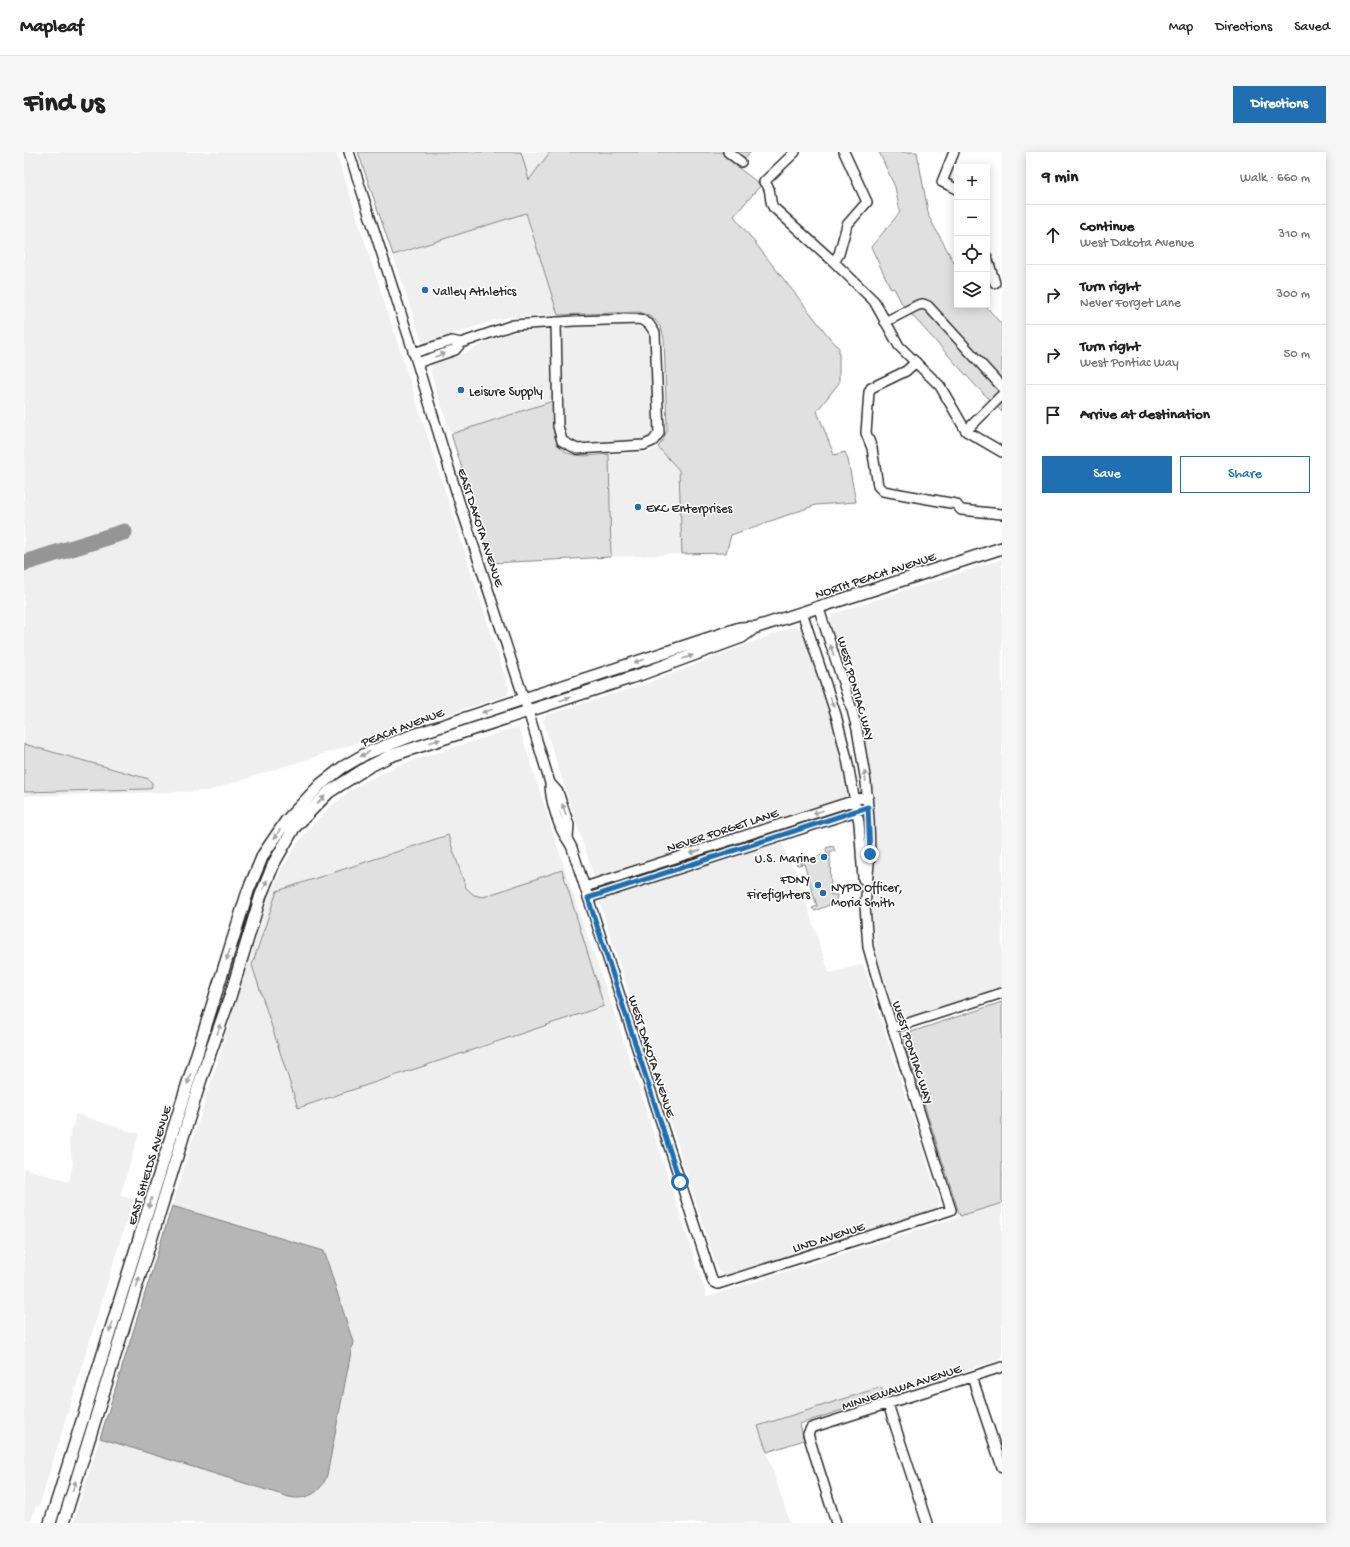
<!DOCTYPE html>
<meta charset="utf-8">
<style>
:root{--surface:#fff;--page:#f6f6f6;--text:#222;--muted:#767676;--line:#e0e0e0;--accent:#1f6fb2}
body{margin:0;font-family:"Gochi Hand",sans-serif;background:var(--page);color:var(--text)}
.controls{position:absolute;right:12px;top:12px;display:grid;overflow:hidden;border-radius:0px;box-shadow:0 2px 10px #0003}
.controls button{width:36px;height:36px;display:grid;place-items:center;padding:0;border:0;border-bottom:1px solid var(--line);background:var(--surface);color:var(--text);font:20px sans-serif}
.stop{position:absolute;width:12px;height:12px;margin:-9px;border:3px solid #1f6fb2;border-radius:50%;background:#fff}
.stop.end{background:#1f6fb2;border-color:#fff;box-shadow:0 1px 4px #0008}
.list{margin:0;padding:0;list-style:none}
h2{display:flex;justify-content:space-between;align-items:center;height:52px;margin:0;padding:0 16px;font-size:17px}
h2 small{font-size:13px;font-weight:400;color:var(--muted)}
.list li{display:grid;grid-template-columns:26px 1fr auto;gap:12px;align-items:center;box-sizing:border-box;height:60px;padding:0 16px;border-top:1px solid var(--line)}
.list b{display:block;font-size:15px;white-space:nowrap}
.list p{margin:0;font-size:13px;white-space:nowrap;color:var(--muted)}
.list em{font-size:13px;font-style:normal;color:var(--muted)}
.actions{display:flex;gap:8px;padding:12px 16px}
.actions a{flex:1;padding:9px 0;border:1px solid var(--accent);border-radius:0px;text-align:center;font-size:14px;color:var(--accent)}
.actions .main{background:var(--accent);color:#fff}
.icon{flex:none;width:22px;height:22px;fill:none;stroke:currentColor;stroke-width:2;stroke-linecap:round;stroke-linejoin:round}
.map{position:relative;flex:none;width:978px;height:1371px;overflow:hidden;border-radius:0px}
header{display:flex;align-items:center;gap:24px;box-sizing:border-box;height:56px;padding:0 20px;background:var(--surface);border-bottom:1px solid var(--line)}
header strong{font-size:19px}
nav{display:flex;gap:22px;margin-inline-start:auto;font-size:14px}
.intro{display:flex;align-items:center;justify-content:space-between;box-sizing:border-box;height:96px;padding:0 24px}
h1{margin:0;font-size:28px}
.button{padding:10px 18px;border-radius:0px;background:var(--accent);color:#fff;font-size:14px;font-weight:700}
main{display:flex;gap:24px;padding:0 24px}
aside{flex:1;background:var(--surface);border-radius:0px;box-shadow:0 2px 10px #0003}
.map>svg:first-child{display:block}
.built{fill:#efefef}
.green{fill:#e0e0e0;stroke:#868686}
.water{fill:#b6b6b6;stroke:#7e7e7e}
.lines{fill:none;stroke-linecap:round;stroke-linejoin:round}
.taxiway{stroke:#959595;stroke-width:17}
.minor-casing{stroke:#2b2b2b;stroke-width:12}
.major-casing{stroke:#2b2b2b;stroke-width:14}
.minor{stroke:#fff;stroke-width:9}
.major{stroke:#fff;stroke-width:11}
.oneway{fill:#a0a0a0}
.route{stroke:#1f6fb2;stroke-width:5}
.poi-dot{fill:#1f6fb2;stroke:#fff;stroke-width:1.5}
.labels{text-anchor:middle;stroke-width:3;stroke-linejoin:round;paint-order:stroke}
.poi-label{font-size:13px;fill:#2b2b2b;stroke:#fff;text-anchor:start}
.street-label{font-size:13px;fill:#2b2b2b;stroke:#fff}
</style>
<header>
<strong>Mapleaf</strong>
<nav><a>Map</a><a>Directions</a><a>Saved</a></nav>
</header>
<div class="intro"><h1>Find us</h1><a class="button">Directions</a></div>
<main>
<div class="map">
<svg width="978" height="1371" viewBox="0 0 978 1371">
<rect width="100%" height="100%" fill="#fff"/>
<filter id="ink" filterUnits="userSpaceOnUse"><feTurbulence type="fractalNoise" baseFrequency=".025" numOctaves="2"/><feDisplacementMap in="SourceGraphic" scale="8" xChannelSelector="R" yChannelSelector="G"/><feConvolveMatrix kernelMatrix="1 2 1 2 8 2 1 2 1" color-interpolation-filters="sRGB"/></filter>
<g filter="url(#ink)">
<path class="built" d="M0,0H312L485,537L483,543L184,639L0,644Z
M497,0H526L505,28Z
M502,61L534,163L487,165L474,167L403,191L397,188L369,103Z
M611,173L621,177L625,182L628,188L630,271L629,278L627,283L622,288L615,290L555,291L548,288L543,284L540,277L538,179L541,175L545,174Z
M521,176L526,178L528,183L529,249L427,282L406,219L408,213L444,200L462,190L484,182Z
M634,295L655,318L658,402L587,405L585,302L626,300Z
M978,407V835L877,867L871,862L853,802L848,759L849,684L847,638L844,616L837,573L806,471V466L809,462Z
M771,474L779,478L804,553L819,609L825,641L823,645L575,725H570L519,569L522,563L619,533Z
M490,576L496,578L550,745L589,857L683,1145L978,1051V1207L860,1244L857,1235L734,1274L766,1371H49L76,1286L265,1345L278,1346L287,1343L300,1100L148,1054L245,746L257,718L273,692L287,674L306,655L327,638L349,625L381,611Z
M758,690L763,704L771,717L805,821L839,812L916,1051L911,1057L700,1124L694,1119L576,751L581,746Z
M52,962L115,982L96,1044L109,1047L15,1355L12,1354L7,1368L0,1367V1016L45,1030L49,1012L45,988Z"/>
<path class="green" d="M334,0H497L505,28L526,0H727L712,14L737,33L710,64L806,186L815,196V231L793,259L810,303L821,300L824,308L832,350L792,353L707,383L702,401L658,402L655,318L634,295L639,288L643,278L640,187C637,171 631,165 615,160L534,163L502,61L369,103Z
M855,0H893L905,65L933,116V153H961L978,173V260L951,233L878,152L870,136L867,137L847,95L876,60L871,35Z
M529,249C529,265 525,292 544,301C555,306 573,303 585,302L587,405L468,411L427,282Z
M0,592L125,627L128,631V635L123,637L0,640Z
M424,683L442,736L450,743L459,745L538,718L580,854L274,956L228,813L253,739Z
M809,694L811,699H806L807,743H813L812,750L791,759L788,756L793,754L780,712L773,713L771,707L774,705L776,711L803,701L802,696Z
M978,850V1051L936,1064L880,890V885L884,881Z
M857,1235L860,1244L776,1272L780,1288L743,1300L734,1274Z"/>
<path class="water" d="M148,1054L300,1099L329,1190L303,1323C298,1340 283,1349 265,1345L76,1286Z"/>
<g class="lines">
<path class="taxiway" d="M0,411L100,380"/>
<defs>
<path id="minor" d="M325,0L393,211L435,349L504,559L526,631C526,646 531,662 537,677C540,684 545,689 548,696L689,1130L694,1132L927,1058L856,837L844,795L841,754L846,701L845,668L842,630L833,577L828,558L794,454
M704,0L717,10
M771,0L740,30C749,37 744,46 749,55L810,110L850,149L875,194L916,234L942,279L978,300
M930,0L918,30L933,37
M963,105L971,131
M810,110L815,102L823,73L843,50L820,0
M861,170L894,153L899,152L904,154L978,235
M389,201L428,189L437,191
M892,210L882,219L847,236L845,240L842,281L848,296L854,334L859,339L932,352L937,358L978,362
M393,211L431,198L437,191L489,173L550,169L616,167L625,172L631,181L635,281L629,289L620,293L553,297L538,289L534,274L532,170
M942,279L978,243
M778,460L812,563L823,607L835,671L839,727
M526,631L534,640L545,673L544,686
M561,735L844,644
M564,746L839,657
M869,876L978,841
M948,1225L978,1315
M864,1252L903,1371
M812,1371L784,1282L787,1276L978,1215"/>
<path id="major" d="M26,1371L224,739L239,703L262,669L297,632L319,615L343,601L387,584L716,476L733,475L978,396
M39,1371L177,927L206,845L237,743L250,711L270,676L305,640L344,615L366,604L615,523L718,485L730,476"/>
</defs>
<use href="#minor" class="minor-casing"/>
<use href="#major" class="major-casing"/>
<use href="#minor" class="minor"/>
<use href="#major" class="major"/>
</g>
<defs><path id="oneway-solid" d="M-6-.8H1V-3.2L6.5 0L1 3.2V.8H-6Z"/></defs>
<g class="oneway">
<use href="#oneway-solid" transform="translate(416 203) rotate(-19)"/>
<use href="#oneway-solid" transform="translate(808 498) rotate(-108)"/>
<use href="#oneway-solid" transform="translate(664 505) rotate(-20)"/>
<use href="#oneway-solid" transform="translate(615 509) rotate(162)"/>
<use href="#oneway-solid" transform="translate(541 547) rotate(-18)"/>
<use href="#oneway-solid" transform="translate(808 550) rotate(72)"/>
<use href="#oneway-solid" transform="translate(463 559) rotate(162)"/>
<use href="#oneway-solid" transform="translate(411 589) rotate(-18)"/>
<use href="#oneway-solid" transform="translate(341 602) rotate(152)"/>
<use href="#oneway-solid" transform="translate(841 624) rotate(-99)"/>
<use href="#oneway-solid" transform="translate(297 648) rotate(-46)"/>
<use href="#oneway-solid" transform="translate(540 657) rotate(-109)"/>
<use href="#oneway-solid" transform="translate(794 660) rotate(162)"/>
<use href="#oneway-solid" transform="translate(253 682) rotate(124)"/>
<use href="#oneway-solid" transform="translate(671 700) rotate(162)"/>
<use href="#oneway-solid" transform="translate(241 733) rotate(-67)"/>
<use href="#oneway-solid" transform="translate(204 803) rotate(107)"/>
<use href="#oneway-solid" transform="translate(195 877) rotate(-71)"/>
<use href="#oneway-solid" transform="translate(165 927) rotate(107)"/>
<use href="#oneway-solid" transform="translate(126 1051) rotate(108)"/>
<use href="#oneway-solid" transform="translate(114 1130) rotate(-73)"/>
<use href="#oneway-solid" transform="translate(87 1175) rotate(108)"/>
<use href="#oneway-solid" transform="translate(50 1334) rotate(-73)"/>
</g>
</g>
<g class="lines" filter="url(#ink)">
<path class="route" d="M656,1030L564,746L844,655L846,702"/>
</g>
<g class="poi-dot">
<circle cx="401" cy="138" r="4"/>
<circle cx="437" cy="238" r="4"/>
<circle cx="614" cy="355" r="4"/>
<circle cx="800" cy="705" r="4"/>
<circle cx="794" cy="733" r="4"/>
<circle cx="799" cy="741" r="4"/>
</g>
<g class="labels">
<g class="poi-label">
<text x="409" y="143">Valley Athletics</text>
<text x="445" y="243">Leisure Supply</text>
<text x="622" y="360">EKC Enterprises</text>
<text x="792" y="710" text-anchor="end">U.S. Marine</text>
<text x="786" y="731" text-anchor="end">FDNY<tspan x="786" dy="15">Firefighters</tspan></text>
<text x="807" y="739">NYPD Officer,<tspan x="807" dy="15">Moria Smith</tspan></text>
</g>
<g class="street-label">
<text transform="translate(458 375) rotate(72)" y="5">EAST DAKOTA AVENUE</text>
<text transform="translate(851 422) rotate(-18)" y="5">NORTH PEACH AVENUE</text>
<text transform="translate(833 536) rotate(74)" y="5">WEST PONTIAC WAY</text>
<text transform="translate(378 574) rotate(-21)" y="5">PEACH AVENUE</text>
<text transform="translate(698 677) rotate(-18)" y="5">NEVER FORGET LANE</text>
<text transform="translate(890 900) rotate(72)" y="5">WEST PONTIAC WAY</text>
<text transform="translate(629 904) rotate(72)" y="5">WEST DAKOTA AVENUE</text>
<text transform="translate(124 1013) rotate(-73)" y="5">EAST SHIELDS AVENUE</text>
<text transform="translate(804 1084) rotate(-18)" y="5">LIND AVENUE</text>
<text transform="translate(877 1234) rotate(-18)" y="5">MINNEWAWA AVENUE</text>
</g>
</g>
</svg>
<div class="controls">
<button>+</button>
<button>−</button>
<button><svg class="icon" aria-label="locate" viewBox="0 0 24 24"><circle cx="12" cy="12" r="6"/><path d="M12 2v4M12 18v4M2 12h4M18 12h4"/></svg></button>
<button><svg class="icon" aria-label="layers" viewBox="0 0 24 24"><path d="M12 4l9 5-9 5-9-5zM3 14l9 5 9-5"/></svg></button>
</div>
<div class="stop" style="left:656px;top:1030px"></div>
<div class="stop end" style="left:846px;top:702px"></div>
</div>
<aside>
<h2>9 min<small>Walk · 660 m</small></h2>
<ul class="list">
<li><svg class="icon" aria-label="ahead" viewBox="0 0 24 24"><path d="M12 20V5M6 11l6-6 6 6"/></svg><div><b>Continue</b><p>West Dakota Avenue</p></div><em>310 m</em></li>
<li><svg class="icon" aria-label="right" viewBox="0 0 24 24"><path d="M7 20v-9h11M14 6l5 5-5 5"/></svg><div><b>Turn right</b><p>Never Forget Lane</p></div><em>300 m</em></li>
<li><svg class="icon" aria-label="right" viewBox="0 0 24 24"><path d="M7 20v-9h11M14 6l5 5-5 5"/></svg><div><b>Turn right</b><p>West Pontiac Way</p></div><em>50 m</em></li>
<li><svg class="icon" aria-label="arrive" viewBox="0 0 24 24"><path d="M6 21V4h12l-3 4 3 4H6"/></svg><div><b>Arrive at destination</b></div></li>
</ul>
<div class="actions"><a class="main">Save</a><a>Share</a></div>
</aside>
</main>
